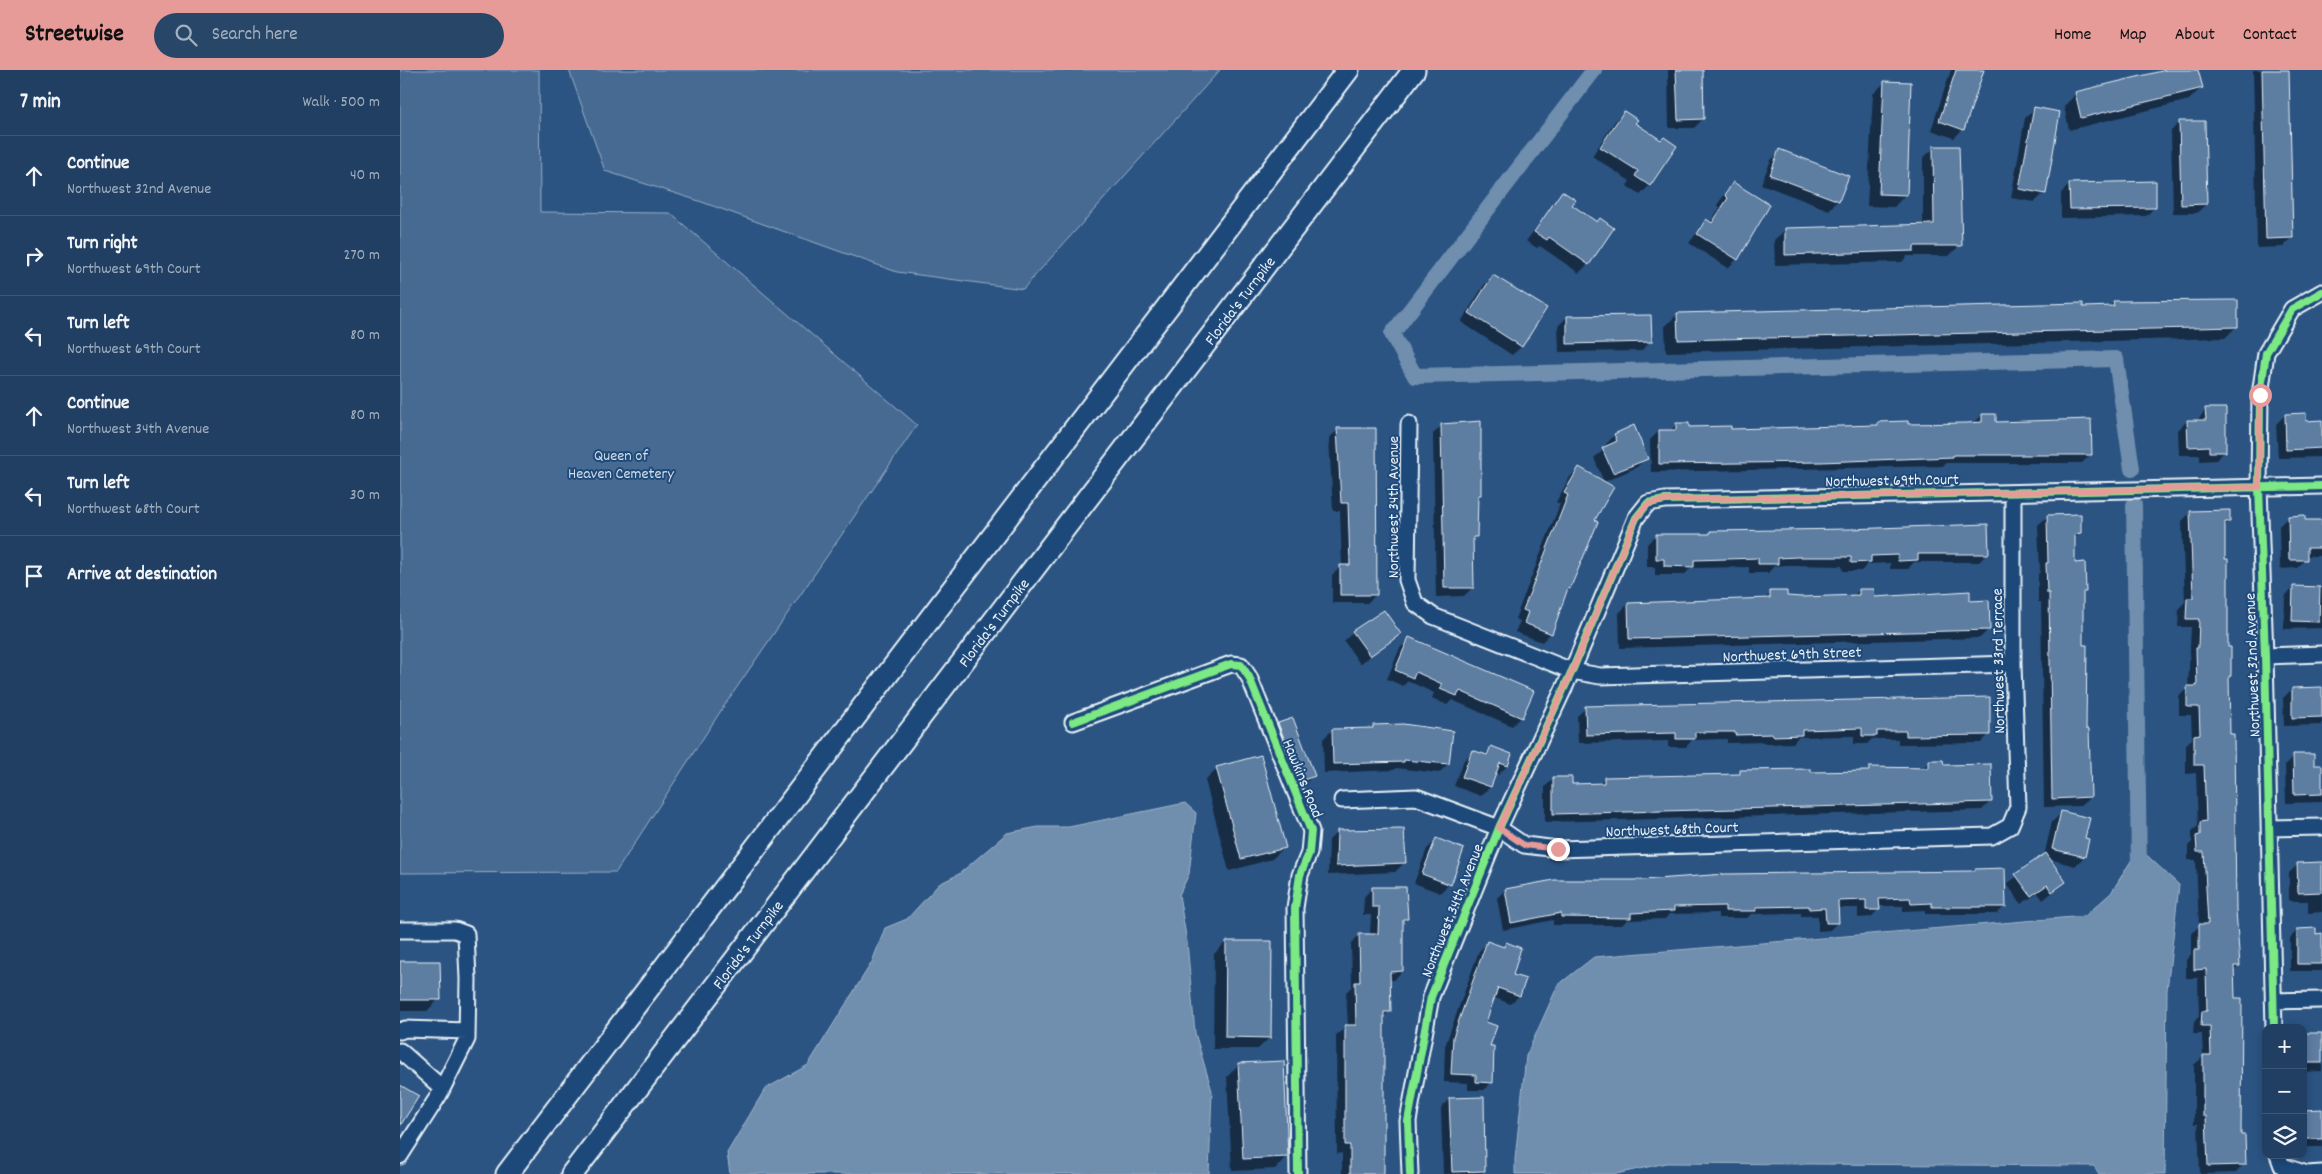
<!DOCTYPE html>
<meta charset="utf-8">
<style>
:root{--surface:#203f62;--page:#284668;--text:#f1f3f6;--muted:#a2afbe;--line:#3d5877;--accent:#e69b98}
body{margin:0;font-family:Dekko,sans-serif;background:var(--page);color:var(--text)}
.controls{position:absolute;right:15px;bottom:15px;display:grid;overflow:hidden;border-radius:10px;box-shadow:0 2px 8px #0003}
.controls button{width:45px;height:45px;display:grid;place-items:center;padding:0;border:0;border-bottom:1px solid var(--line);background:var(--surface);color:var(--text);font:25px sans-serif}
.stop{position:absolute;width:15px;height:15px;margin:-11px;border:4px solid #e69b98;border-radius:50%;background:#fff}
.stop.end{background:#e69b98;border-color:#fff;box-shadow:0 1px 5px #0008}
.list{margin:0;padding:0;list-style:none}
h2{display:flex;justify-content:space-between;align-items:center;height:65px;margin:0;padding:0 20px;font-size:21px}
h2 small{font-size:16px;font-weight:400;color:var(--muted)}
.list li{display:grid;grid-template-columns:32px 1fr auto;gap:15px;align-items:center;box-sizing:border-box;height:80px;padding:0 20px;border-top:1px solid var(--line)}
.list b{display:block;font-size:19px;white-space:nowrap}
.list p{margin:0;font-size:16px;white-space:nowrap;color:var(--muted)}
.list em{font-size:16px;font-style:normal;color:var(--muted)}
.icon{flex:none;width:28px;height:28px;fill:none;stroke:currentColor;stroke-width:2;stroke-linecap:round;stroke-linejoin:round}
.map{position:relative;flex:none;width:1922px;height:1104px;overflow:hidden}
header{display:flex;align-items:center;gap:30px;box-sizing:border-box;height:70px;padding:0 25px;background:var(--accent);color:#111}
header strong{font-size:24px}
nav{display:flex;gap:28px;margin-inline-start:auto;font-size:18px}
.search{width:350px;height:45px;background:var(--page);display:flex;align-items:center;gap:12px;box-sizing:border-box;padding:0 18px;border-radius:28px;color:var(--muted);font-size:19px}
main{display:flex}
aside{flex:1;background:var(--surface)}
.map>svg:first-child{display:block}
.green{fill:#476b93;stroke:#98aec6}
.water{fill:#708ead;stroke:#a0b6cb}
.shadow{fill:#0007}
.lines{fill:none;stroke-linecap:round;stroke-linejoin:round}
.canal{stroke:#708ead;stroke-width:16}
.building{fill:#5d7da1;stroke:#e8f1f8}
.minor-casing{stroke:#e8f1f8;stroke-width:19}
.highway-casing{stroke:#e8f1f8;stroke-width:25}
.minor{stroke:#1f4a7a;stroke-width:15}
.highway{stroke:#1f4a7a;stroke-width:21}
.cycleway-casing{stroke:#1f4a7a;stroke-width:11}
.cycleway{stroke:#7ce984;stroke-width:8}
.route{stroke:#e69b98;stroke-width:6}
.labels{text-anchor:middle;stroke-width:4;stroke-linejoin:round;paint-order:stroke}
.street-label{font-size:16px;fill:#e8f1f8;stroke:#1f4a7a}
.park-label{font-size:16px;fill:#d0dde9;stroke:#1f4a7a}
</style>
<header>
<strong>Streetwise</strong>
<div class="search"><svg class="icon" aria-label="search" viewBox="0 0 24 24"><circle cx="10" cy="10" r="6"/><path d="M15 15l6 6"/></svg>Search here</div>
<nav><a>Home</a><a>Map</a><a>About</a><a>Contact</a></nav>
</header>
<main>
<aside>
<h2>7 min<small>Walk · 500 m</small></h2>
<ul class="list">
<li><svg class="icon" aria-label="ahead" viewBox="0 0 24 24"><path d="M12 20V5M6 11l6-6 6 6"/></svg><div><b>Continue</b><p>Northwest 32nd Avenue</p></div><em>40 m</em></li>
<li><svg class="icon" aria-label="right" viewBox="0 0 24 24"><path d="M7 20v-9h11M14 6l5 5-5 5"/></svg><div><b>Turn right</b><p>Northwest 69th Court</p></div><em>270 m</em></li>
<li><svg class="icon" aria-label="left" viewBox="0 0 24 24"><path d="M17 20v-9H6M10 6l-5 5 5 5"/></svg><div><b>Turn left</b><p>Northwest 69th Court</p></div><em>80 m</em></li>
<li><svg class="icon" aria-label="ahead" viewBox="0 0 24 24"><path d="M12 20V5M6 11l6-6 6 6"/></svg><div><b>Continue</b><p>Northwest 34th Avenue</p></div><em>80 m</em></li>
<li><svg class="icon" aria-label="left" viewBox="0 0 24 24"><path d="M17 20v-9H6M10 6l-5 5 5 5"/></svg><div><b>Turn left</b><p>Northwest 68th Court</p></div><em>30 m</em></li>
<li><svg class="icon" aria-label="arrive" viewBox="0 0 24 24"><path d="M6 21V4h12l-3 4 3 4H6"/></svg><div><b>Arrive at destination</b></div></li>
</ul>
</aside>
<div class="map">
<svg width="1922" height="1104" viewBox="0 0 1922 1104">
<rect width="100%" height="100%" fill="#2b5482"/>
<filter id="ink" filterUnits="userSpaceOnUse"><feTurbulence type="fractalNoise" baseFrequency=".02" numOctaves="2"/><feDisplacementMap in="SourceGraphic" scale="10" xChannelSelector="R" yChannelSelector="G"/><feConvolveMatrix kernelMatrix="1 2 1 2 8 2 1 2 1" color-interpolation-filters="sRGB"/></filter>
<g filter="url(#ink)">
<path class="green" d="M0,0H139L140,142L270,143L517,355L322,639L216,802L0,803Z
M169,0H820L623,219L497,202L299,131L205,101Z"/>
<path class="water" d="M785,733L796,743L789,804L779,825L787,872L795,963L812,1021L809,1104H330L327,1083L365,1019L408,995L472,892L485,858L507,849L539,814L559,804L607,763L638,757H669Z
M1739,778L1779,815L1767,920L1765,1104H1699L1694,1096L1266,1093L1216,1104H1115V1089L1126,986L1158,915L1194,887L1685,846L1711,823Z"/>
<path class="shadow" d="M1268,0H1301L1303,49L1294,58H1269Z
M1551,0H1582L1563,59L1554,68L1531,60Z
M1771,0H1797L1801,18L1789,30L1669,60L1664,36L1676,24Z
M1853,0H1888L1892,168L1883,177L1857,178Z
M1485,12L1506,124L1494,137L1467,136L1473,24Z
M1634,39L1644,123L1635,132L1611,128L1625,48Z
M1224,42L1234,54L1261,71L1276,76L1249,116L1240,125L1227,116L1230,111L1192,86L1215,51Z
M1780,52L1806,134L1797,143H1773L1771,61Z
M1534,78L1560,175L1549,186H1507L1502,192L1375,195L1374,170L1385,160L1523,156V88Z
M1380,81L1438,130L1429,140L1361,114L1371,90Z
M1333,113L1337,189L1328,198L1289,173L1306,151L1310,153L1320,137L1317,135Z
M1670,114L1755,137L1746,146L1661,148V123Z
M1163,123L1171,136L1188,194L1179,203L1140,176L1137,178L1126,171Z
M1093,206L1121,277L1112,285L1061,252L1084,215Z
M1714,232L1837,256L1825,268L1266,282L1265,256L1278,244L1682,238L1709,237Z
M1167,247L1250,272L1241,281L1159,282L1158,256Z
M1806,339L1825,381L1816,390L1800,391V385H1779L1778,360L1787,351H1797Z
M1582,345L1595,353L1691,384L1682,393H1545L1543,396L1251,402L1250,370L1259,361H1270L1276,355L1288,358L1330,361L1475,356L1479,353L1507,355L1574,353Z
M1885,345L1905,352L1922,351V387L1878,388L1876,354Z
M1080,352L1079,425L1076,428V467L1072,471L1073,517L1064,526L1036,527L1033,364L1042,355Z
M938,360L976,525L967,533H932V505L942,496L940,441H933L929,368Z
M1215,365L1246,388L1237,397L1204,412L1194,388L1207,377L1206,374Z
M1179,398L1193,451L1151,563L1142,572L1115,562L1120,551L1115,549L1160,434L1156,432L1170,407Z
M1791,442L1829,452L1824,457L1827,578L1830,606L1827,609L1835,840L1839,895L1833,902L1840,1066L1844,1094L1836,1103L1800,1104L1798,1054H1794V995L1803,987L1802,964H1793L1794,951L1799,946L1798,908H1786V890L1791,884V864L1799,856L1796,790H1788V776L1792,772V761L1798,756L1796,703L1786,704V674L1792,669L1791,645H1779V626L1788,618L1791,557H1778L1779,538L1785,532L1782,451Z
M1648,446L1680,463L1674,469V494L1685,522L1682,525L1685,660L1690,727L1681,736L1644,737L1641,532H1638V504L1640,502L1638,455Z
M1888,447L1904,452L1922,451V486H1906V489L1897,498L1880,499L1879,456Z
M1311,462L1588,483L1579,492H1514L1508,499H1490V493L1468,494L1461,501H1443L1442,496L1387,495L1374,496L1368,503H1349V497L1291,498L1284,505H1255V497H1247V474L1256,465H1307Z
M1893,518H1922V558L1884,559L1885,526Z
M1459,520L1473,529L1569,532L1589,559L1580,568L1220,578L1219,543L1228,534L1364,529L1371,523L1401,528L1453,526Z
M953,562L999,564L960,594L944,571Z
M1009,569L1121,647L1112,656L1052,630L1047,635L1032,628L1034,623L1008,611L1003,616L987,609L1000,578Z
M1892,619H1922V655L1884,656L1883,628Z
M1186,638L1589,664L1581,673L1498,674V669H1472L1467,674H1454V666L1398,667L1393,673L1365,674V672L1327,673V669L1292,670L1286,677H1268V671L1178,673L1177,646Z
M879,654L914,705L908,711L895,716L873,660Z
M974,656L1048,694L1039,703L996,698L994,700L924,703L923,669L932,660L970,659Z
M1091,678L1111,685L1107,696L1098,705L1095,704L1090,717L1081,726L1054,716L1064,690L1073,681L1084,685Z
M1894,686L1913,696H1922V732L1886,733L1885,695Z
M1529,692L1542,696L1591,731L1582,740L1145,752V717L1153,709L1171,715L1198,714L1205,708L1337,705L1341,701L1410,703L1466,702L1470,698L1522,699Z
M817,698L885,777L872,789L829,801L805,710Z
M1661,743L1684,769V787L1675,796L1649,789L1665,812L1643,830L1638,823L1621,834L1607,814L1644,786L1652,752Z
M938,761L1004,793L995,802L928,805L929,770Z
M1036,770L1049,814L1040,823L1014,813L1027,779Z
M1922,793V842L1908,843V831H1889V803L1898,794Z
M1575,800L1605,836L1597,844H1525V840L1503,841V836H1478V840L1471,847L1458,848V838H1437L1438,852L1430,860L1418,861V846H1401V843L1351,844L1347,848H1318V843L1269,844L1265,849L1227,850L1222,855H1153V850L1103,860L1097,828L1105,820L1154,811H1243L1573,802Z
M972,818L1006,849L1001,854L1002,901L994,910H989L990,941L982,948V1104H942V1083L937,1084L936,965L948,956L946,922L952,917L951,874L959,865H970L971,845H963L964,827Z
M1898,860L1922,865V901H1890V868Z
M826,872L870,967L858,979H813L814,884Z
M1088,872L1102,878L1106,874L1112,905L1124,910L1119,926L1110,934L1093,927L1084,953L1092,1012L1084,1020H1068V1013L1044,1012L1045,976L1079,881Z
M0,893L39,929L27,941H0Z
M1903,964H1922V1001L1903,1002Z
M839,994L887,1086L875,1099L832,1101L827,1007Z
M1083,1028V1104H1043L1041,1038L1049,1029Z
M1903,1041H1922V1077H1903Z"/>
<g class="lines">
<path class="canal" d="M1194,0L992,264L1015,306L1716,289L1732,399
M1734,435L1739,799"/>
</g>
<path class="building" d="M1276,0H1303L1304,49L1278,50Z
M1556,0H1584L1564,60L1539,51Z
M1766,0H1798L1803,18L1681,48L1675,22Z
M1862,0H1889L1893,168L1866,169Z
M1484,11L1511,12L1507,125L1479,124Z
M1634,37L1660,42L1646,124L1619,119Z
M1224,41L1238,50L1235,53L1261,70L1264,67L1277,76L1250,116L1235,106L1238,101L1200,77Z
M1779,51H1805L1807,134L1781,135Z
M1533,76H1559L1562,176H1514V181L1385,185V158L1534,154Z
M1379,79L1449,106L1439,131L1370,105Z
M1756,111V138L1670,139L1669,113Z
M1333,112L1370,135L1338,190L1297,164L1306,149L1312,153L1328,128L1325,125Z
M1162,121L1176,130L1172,135L1197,152L1200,148L1214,158L1189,195L1149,167L1147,170L1134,162Z
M1093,205L1147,238L1122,277L1069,243Z
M1838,230V257L1278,270L1277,243L1683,233V237L1714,236L1713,231Z
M1251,245L1252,272L1167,274V246Z
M1805,338H1826V382H1809V376L1788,377L1787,350H1806Z
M1906,343V351L1922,350V378L1886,380L1885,344Z
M1582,344H1596V352L1691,349L1692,385H1553V387L1421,392L1259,394V360H1276V353H1289V357L1331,356V359L1478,355V352L1508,351V354L1567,353L1582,352Z
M1081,351V425H1078L1077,467H1073L1074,518H1044L1041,354Z
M1234,355L1248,389L1213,403L1202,378L1217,371L1214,364Z
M937,358H976L977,525H940V495H950L948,433H941Z
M1179,397L1214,417L1195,450L1198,452L1170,519L1168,518L1152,564L1124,553L1128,542L1123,540L1168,425L1164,423Z
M1830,440V452H1825V489H1828V577H1831V606H1829L1830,664H1834L1836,840L1840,896H1834L1835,928H1842L1841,1065H1845L1846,1095L1808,1096L1806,1046H1803V985H1811L1810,956H1801L1802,941H1807L1806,899L1794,900V880H1799V854H1808L1804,782H1797L1796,766L1800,765V752L1806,751L1804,695H1794V665L1800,664L1799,637H1787V616H1797L1796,578H1798L1799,549H1786L1787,528H1793L1790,441Z
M1681,444V463L1675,464V493L1685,492L1686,522H1683V575H1687L1686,659H1689L1691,727L1652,729L1649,523H1647L1646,493H1648L1647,445Z
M1905,445V450H1922V478H1907V490H1889L1888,446Z
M1588,454L1589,484H1518V490L1498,491V485L1471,486V492L1451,493V487H1397L1378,488V494H1358V488L1294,490V497L1264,496V489H1256V464H1310V461L1450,459Z
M1893,516L1920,517L1919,552L1892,551Z
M1459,519H1474L1475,527L1570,521V531L1589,530L1590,560L1229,569L1228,533L1370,528V521H1387V526L1401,527L1459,525Z
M984,540L1001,564L970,586L952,561Z
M1009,567L1134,621L1122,648L1060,621L1057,626L1040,619L1042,614L1016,602L1013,608L995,600Z
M1922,617V647L1892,648V618Z
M1590,627V665L1506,666V661H1477V666H1462V658L1402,660V665L1373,666V664L1335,665V662H1295V669H1276V663L1186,665L1185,636Z
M893,648L915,706L901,711L878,653Z
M1003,654L1053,661L1049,694L1004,690V692L933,694L932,659L973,658V655Z
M1091,676L1112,684L1108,696L1100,693L1091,717L1062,707L1072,680L1087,685Z
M1893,684H1914V695H1922V724L1894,725Z
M861,685L886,778L841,789L816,697Z
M1529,690H1543L1544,695L1591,694L1592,732L1153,744V707H1172V714L1204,713V707L1340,704V700L1411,699V702L1469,701V697L1529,698Z
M1661,741L1690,748L1685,768L1689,769L1685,787L1652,779Z
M1004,759L1006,793L936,796L937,760Z
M1036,768L1064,779L1051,815L1022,804Z
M1646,783L1666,812L1652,822L1647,815L1631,826L1615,804Z
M1922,792V822L1898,823L1897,793Z
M1605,798L1606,837H1532V833L1511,834L1510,828L1479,829L1480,840H1466V830L1438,831L1439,853H1426L1425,838L1409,839V836L1356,837V841H1325V836L1274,837V841L1231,843V848L1161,847V843L1111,853L1105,819L1154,810H1243L1325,804L1575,801V799Z
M972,817H1006L1008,849H1003V901L990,902L991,942H984V1104H950V1075H945V955H956L955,912H960L959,864H978L979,837H972Z
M1916,858V864L1922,863V894H1897V859Z
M826,871H872L871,968L825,967Z
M1087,871L1104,877L1106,872L1121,878L1113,905L1126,909L1120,926L1098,918L1086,952L1097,956L1090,976H1094L1093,1013L1076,1012V1005L1051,1004L1053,967Z
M0,891H40L41,930H0Z
M1903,963H1922V993H1903Z
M884,991L888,1087L843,1089L838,993Z
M0,1015L19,1026L0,1056Z
M1084,1027L1085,1101L1052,1102L1049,1028Z
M1922,1039V1069H1904L1903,1040Z"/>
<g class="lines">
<defs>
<path id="minor" d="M1009,354L1007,510L1015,533L1033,546L1172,601L1200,606L1613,594
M1865,586L1922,584
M673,652L831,594L841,595L849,607L911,761L909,783L900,805L895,838L898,1104
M942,730L1016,727L1099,758L1124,775L1158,779L1592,766L1610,756L1618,737L1613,594V424
M1870,758L1922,757
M0,860H55L66,864L68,909L67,969L39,1025L0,1086
M1873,931L1922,930
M1874,958L1865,586L1859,417L1860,325L1866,283L1892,239L1922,222
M0,961L5,959L67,961
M0,981L42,1018
M1878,1085L1882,1096L1907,1104L1922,1103
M1010,1104L1008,1051L1031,927L1099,758L1172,601L1236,448L1248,433L1265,430L1922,416"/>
<path id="highway" d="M107,1104L948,0
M172,1104L1014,0"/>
</defs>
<use href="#minor" class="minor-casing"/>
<use href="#highway" class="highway-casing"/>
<use href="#minor" class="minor"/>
<use href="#highway" class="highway"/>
<defs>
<path id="cycleway" d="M673,652L831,594L841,595L849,607L911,761L909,783L900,805L895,838L898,1104
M1874,958L1865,586L1859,417L1860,325L1866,283L1892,239L1922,222
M1010,1104L1008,1051L1031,927L1099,758L1172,601L1236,448L1248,433L1265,430L1922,416"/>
</defs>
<use href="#cycleway" class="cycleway-casing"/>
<use href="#cycleway" class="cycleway"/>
</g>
</g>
<g class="lines" filter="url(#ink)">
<path class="route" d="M1158,779L1124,775L1099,758L1172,601L1236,448L1248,434L1265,430L1859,417L1860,325"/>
</g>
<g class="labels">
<g class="street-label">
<text transform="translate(839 230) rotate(-53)" y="6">Florida's Turnpike</text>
<text transform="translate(1492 409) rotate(-1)" y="6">Northwest 69th Court</text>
<text transform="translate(992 437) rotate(-90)" y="6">Northwest 34th Avenue</text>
<text transform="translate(593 552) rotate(-53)" y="6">Florida's Turnpike</text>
<text transform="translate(1392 583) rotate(-2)" y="6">Northwest 69th Street</text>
<text transform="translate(1597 591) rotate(-91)" y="6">Northwest 33rd Terrace</text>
<text transform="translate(1851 595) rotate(-92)" y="6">Northwest 32nd Avenue</text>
<text transform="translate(904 708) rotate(68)" y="6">Hawkins Road</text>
<text transform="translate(1272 758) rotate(-2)" y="6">Northwest 68th Court</text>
<text transform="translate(1051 840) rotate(-68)" y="6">Northwest 34th Avenue</text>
<text transform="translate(347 874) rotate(-53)" y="6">Florida's Turnpike</text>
</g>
<g class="park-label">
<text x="221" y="390">Queen of<tspan x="221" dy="18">Heaven Cemetery</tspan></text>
</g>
</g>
</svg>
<div class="controls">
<button>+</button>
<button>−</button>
<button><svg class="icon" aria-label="layers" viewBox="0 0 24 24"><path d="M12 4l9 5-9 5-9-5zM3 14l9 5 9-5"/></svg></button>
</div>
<div class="stop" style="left:1860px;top:325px"></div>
<div class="stop end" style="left:1158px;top:779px"></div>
</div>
</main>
